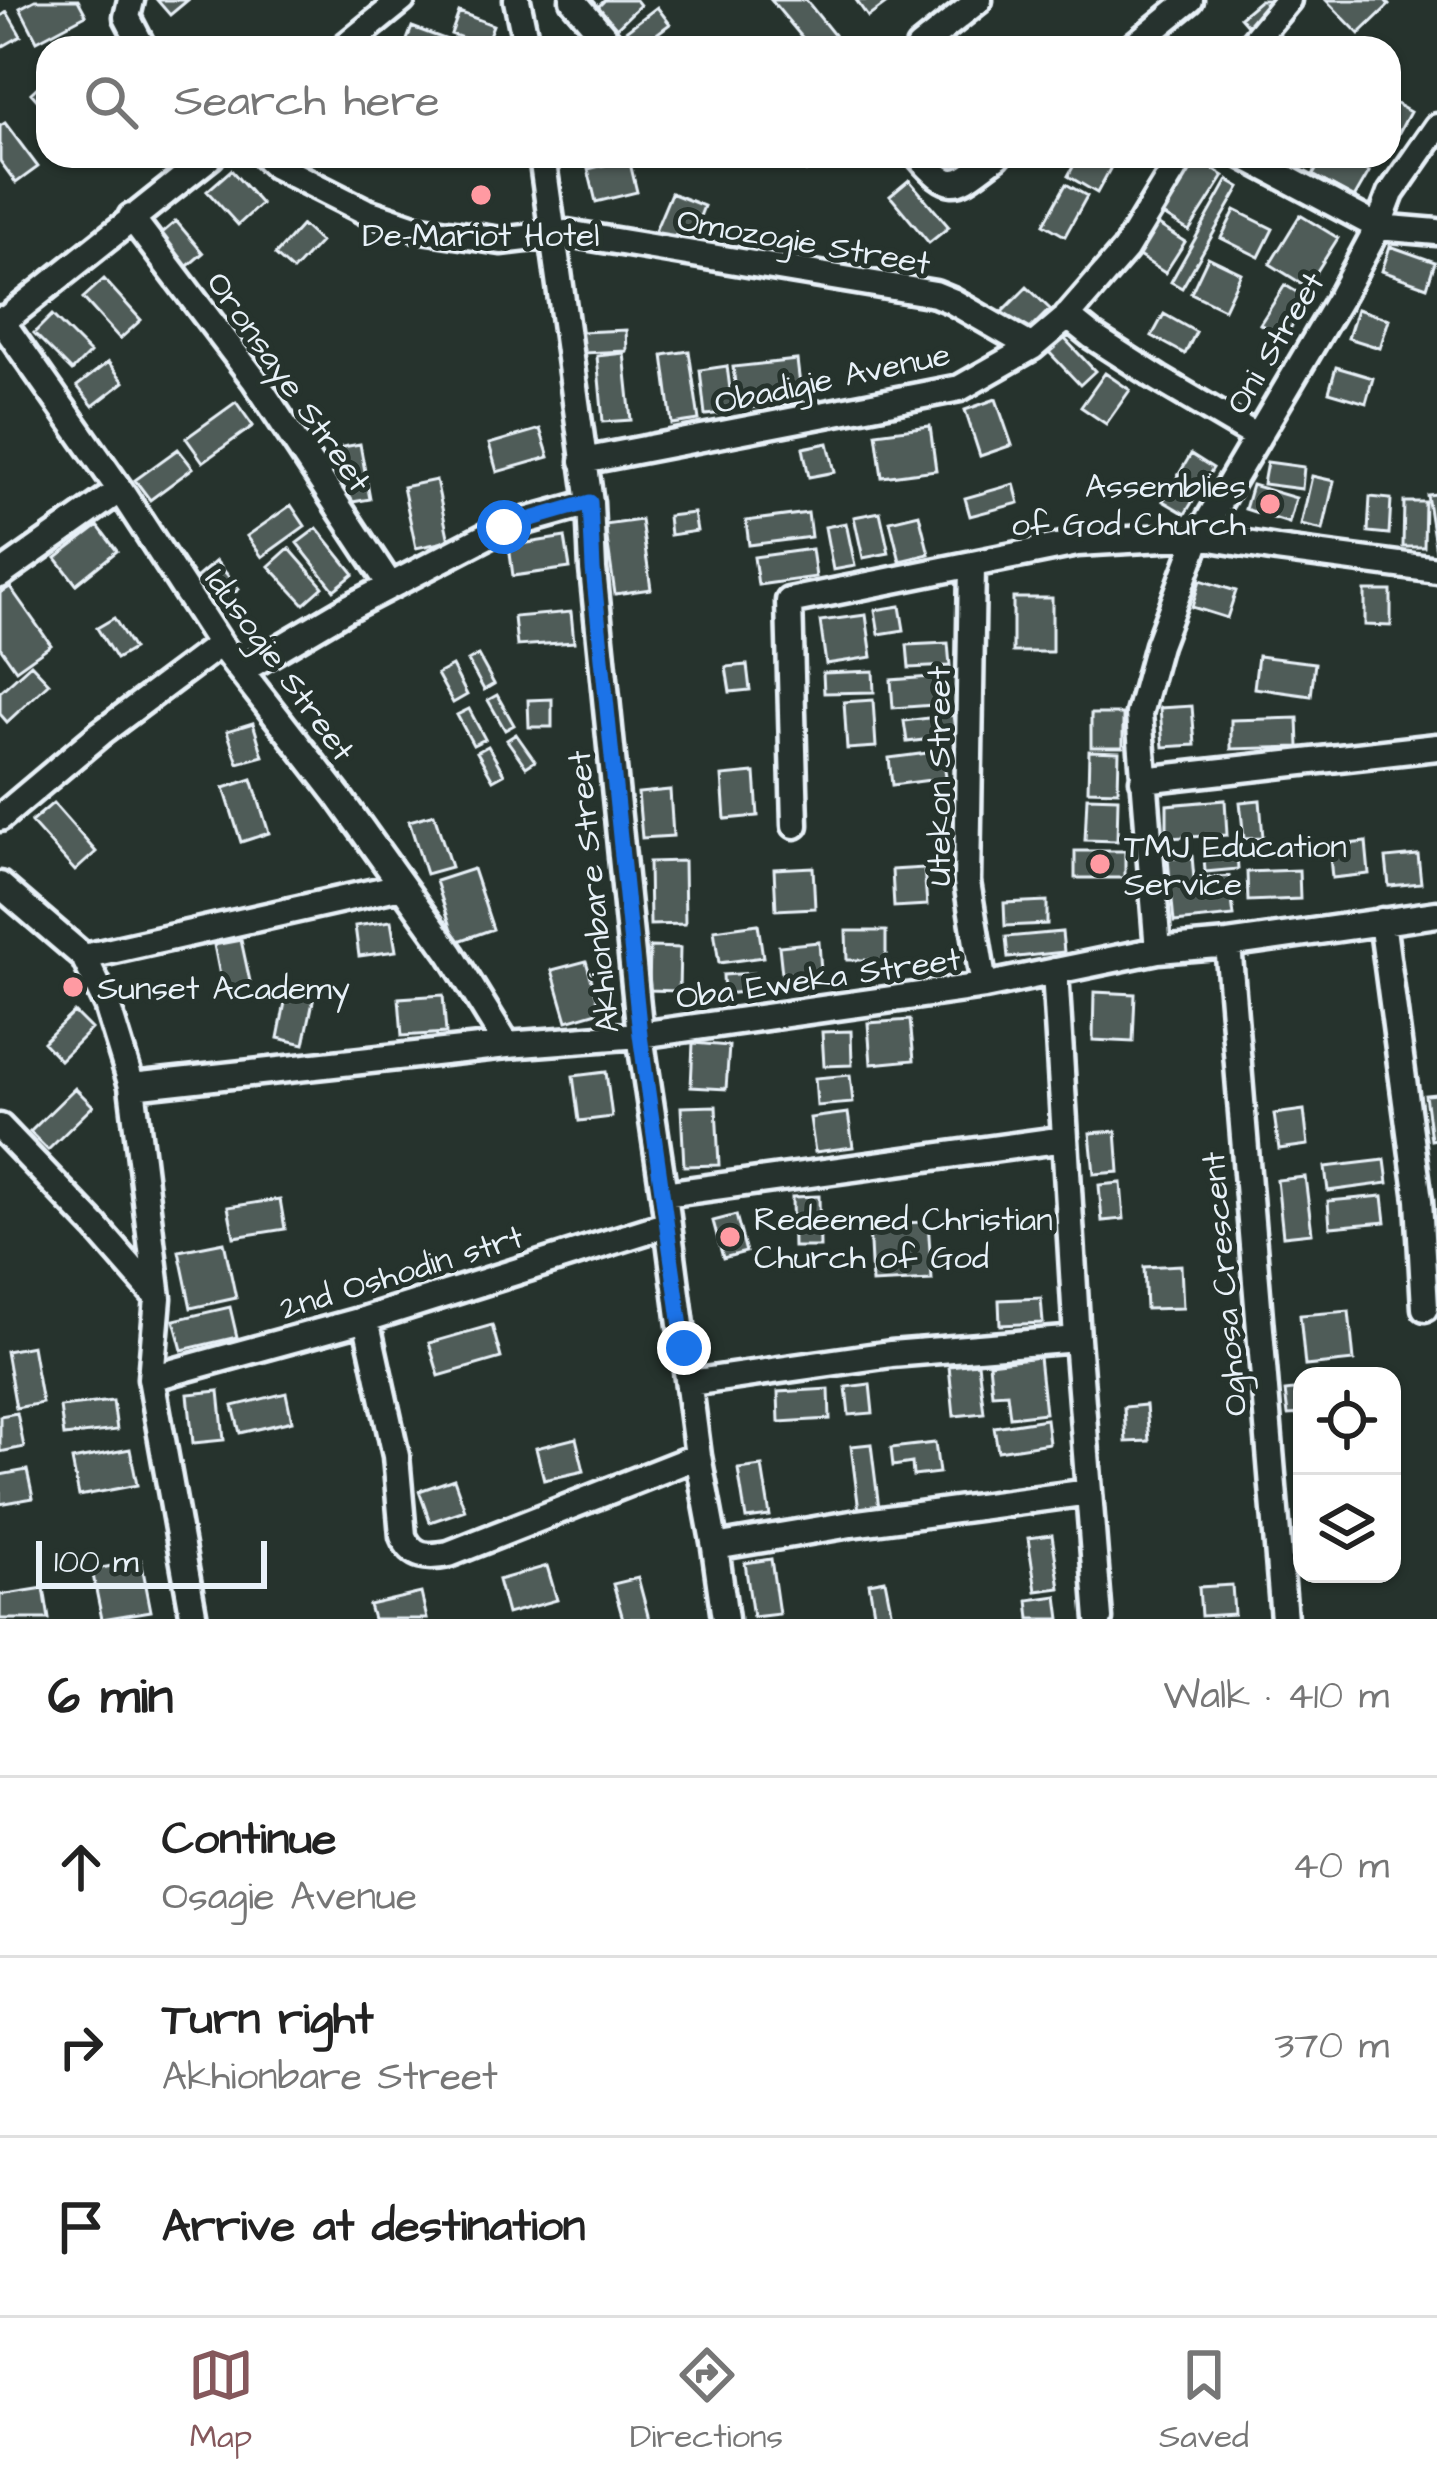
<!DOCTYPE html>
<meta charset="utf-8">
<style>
:root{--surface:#fff;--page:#f2f2f2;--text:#222;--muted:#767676;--line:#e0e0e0;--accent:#85585c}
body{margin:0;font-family:"Architects Daughter",sans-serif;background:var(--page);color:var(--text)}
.controls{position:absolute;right:36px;bottom:36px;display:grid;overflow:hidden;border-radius:24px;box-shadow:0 3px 9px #0004}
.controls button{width:108px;height:108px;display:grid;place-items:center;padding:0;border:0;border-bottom:3px solid var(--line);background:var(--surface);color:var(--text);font:60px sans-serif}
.scale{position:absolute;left:36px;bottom:30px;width:231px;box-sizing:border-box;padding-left:12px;border:6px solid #e8f1f8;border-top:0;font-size:33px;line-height:42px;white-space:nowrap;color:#e8f1f8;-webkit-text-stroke:9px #26332d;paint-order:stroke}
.stop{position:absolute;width:36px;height:36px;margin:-27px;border:9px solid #1a73e8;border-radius:50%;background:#fff}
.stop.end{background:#1a73e8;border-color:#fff;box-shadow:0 3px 12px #0008}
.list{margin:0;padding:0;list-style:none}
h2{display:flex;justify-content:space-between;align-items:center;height:156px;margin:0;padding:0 48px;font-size:51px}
h2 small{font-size:39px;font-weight:400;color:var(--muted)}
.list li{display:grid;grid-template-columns:78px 1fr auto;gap:36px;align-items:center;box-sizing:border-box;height:180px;padding:0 48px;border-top:3px solid var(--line)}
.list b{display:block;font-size:45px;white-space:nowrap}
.list p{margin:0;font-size:39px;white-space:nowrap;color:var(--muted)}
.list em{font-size:39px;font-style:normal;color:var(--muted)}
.icon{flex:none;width:66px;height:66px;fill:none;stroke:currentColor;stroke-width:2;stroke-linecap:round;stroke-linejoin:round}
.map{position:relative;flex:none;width:1437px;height:1619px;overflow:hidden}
.search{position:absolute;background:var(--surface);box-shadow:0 3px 9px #0004;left:36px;right:36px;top:36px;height:132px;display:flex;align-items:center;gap:30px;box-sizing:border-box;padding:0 42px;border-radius:36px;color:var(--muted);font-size:45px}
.sheet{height:696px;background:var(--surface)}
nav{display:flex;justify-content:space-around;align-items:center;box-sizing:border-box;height:168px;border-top:3px solid var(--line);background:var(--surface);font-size:33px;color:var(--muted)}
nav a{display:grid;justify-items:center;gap:6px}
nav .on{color:var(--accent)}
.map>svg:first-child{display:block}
.building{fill:#505c59;stroke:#e8f1f8;stroke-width:3}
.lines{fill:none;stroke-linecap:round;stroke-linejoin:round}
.minor-casing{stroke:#e8f1f8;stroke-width:33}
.minor{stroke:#26332d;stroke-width:24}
.route{stroke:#1a73e8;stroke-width:15}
.poi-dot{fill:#ff9aa2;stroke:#26332d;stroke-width:4.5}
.labels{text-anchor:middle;stroke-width:10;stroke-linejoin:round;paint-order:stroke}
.poi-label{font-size:33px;fill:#e8f1f8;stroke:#26332d;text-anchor:start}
.street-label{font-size:33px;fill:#e8f1f8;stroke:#26332d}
</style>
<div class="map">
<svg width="1437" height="1619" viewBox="0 0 1437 1619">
<rect width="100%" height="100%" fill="#26332d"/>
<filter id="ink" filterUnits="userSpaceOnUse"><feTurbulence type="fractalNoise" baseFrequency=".00833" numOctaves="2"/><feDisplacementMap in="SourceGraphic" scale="24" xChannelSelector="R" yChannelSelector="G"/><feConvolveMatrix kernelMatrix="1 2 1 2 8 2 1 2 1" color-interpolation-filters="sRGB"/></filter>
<g filter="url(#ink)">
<path class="building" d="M35,0H78L86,15L37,41L20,8Z
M157,0H188L170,15Z
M605,0H636L640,5L610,34L591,14Z
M771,0H806L835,36L821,48H811Z
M856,0H891L868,17Z
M1260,0H1278L1247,25L1240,17Z
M1326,0H1385L1389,5L1359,34Z
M657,7L670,24L638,48H629L619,36Z
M7,12L21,36L0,48V17Z
M459,12L493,25L485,46L451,34Z
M412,27L447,40L444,48H404Z
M48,77V108L46,110L31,93Z
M1389,100L1410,112L1397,136L1389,132Z
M5,123L38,167L16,183L0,161V126Z
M794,156H826L806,171Z
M1079,156H1117L1097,193L1068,176Z
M1192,156L1224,176L1189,231L1157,211Z
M1324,156H1341L1369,172L1354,198L1313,175Z
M629,159L637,192L596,202L588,169Z
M231,170L261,204L238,225L207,191Z
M909,180L949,227L929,243L890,196Z
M1228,180L1240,187L1182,288L1171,282Z
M1066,184L1087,196L1065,236L1044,224Z
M671,193L704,206L687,250L653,236Z
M1235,210L1273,229L1259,257L1221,238Z
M1300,215L1338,238L1307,287L1270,264Z
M1151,220L1185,242L1165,273L1131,251Z
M176,221L203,253L182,271L155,239Z
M302,225L320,242L293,271L275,255Z
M1390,246L1435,262L1427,287L1382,271Z
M1208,257L1241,273L1224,309L1191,293Z
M104,279L141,320L120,339L83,298Z
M1285,285L1308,299L1284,339L1260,324Z
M1027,287L1050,309L1019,340L996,318Z
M1357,309L1389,319L1380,348L1348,338Z
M1164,314L1196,332L1185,354L1152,336Z
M52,315L90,353L72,371L34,333Z
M626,330L627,351L583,353L581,332Z
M1063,337L1095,371L1080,385L1048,351Z
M689,351L699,420L672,424L663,355Z
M624,353L631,420L603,422L597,356Z
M797,360L802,402L738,409L733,367Z
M108,362L124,382L93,406L77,386Z
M727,366L733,412L705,415L700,370Z
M1336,367L1373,378L1366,403L1329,392Z
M1105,373L1130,390L1106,424L1081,407Z
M996,399L1012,445L980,456L965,410Z
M236,402L253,426L203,462L186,438Z
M930,426L936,470L882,477L876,433Z
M540,429L549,457L497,472L489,444Z
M828,443L835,472L809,477L803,448Z
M360,444L370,499L341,504L331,449Z
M178,449L193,468L150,500L135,480Z
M1191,454L1213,468L1185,514L1163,501Z
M1267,462L1304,467L1302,489L1263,484Z
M1312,476L1334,481L1323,530L1301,525Z
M436,480L449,541L416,548L403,487Z
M1014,484L1019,503L970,516L965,498Z
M1252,485L1296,498L1289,523L1245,509Z
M1437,494V551H1436L1427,495Z
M1370,497L1391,499L1389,534L1368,532Z
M1404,502H1425L1424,547H1403Z
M291,505L305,526L262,557L247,536Z
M880,512L889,553L863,558L854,517Z
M694,513L697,531L670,535L668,516Z
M808,513L811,537L749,545L746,521Z
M919,514L929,554L900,561L890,521Z
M641,520L651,589L615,594L605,525Z
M846,523L855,566L833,570L825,527Z
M98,526L117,551L76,584L56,558Z
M317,528L354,574L334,590L297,543Z
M565,537L570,568L513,576L509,546Z
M289,548L323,587L304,604L269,566Z
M812,549L816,577L758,585L754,557Z
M216,561L239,589L219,606L196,578Z
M1200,580L1236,591L1227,618L1192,607Z
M10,587L51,645L16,670L0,647V593Z
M1365,591H1391V626L1365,625Z
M1013,598H1052V652H1013Z
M900,606L904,630L879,634L875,610Z
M571,612L574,642L517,646L514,617Z
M866,615L872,657L826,664L820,621Z
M114,618L133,649L116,659L97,628Z
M948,643L950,666L909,668L907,645Z
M478,655L494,684L484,690L468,661Z
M1258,656L1315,663L1311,696L1254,688Z
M31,664L49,683L7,722L0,714V692Z
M747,665L750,690L730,692L726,667Z
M452,666L467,695L453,703L437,674Z
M873,671L874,692L824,693L823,673Z
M944,676L947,704L893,708L891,680Z
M497,695L514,725L505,730L488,700Z
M552,699V727H529L528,700Z
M873,700L876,747L847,749L844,702Z
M1192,706L1195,745L1163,747L1160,708Z
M469,709L485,739L473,745L457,715Z
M1091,714H1123V747H1091Z
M953,715L956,736L907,742L904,721Z
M1298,718L1299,747L1231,749V720Z
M253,723L263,756L238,763L227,731Z
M516,734L535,761L526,767L507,740Z
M488,746L504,774L493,780L477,752Z
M943,751L946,778L892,785L889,758Z
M1089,751L1119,752L1118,791L1088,790Z
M755,773L758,816L725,819L722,776Z
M252,779L269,833L241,842L224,788Z
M670,790L673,836L642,838L638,793Z
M1087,797L1118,798L1117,841L1085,840Z
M1225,800L1227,835L1167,838V805Z
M1260,800L1263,838L1244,839L1240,802Z
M53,803L96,852L75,871L31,822Z
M434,814L451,867L426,874L409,821Z
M1366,842L1369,874L1332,878L1329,846Z
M1075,851H1125V878H1075Z
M1237,853L1238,869L1205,872L1204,856Z
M1418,855L1421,883L1389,886L1386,858Z
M1192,856L1194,879L1229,876L1234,916L1174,922L1168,859Z
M684,861L685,924L650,925L649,862Z
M813,867L815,908L776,910L774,869Z
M924,868L927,905L894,907L892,870Z
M473,869L493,929L456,942L436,881Z
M1299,870L1300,899L1248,901L1247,872Z
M1047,901V924L1005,926L1004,903Z
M391,921L396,951L359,956L355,926Z
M758,924L763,957L719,963L714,930Z
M846,931H886V960H847Z
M1062,932L1064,952L1008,958L1006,937Z
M241,940L251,986L223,991L214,945Z
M819,942L821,971L782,974L779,946Z
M650,947L680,948L679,991L649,990Z
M586,961L601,1011L567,1021L552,970Z
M753,973L754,991L724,994L723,975Z
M288,987L315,992L304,1044L278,1038Z
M1094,992L1135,994L1133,1042L1093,1040Z
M443,995L446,1033L402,1036L399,998Z
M74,1012L91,1029L60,1060L43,1042Z
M910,1020L914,1060L871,1064L868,1023Z
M851,1031L852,1065L824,1066L822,1032Z
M693,1043L729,1046L726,1089L691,1087Z
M606,1072L612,1117L579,1121L573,1076Z
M850,1075L853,1103L817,1106L815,1078Z
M75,1088L93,1106L48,1150L30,1132Z
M1437,1094V1139L1431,1140L1425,1095Z
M716,1106L719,1165L684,1166L681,1107Z
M1304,1110L1308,1145L1279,1149L1274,1114Z
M848,1113L853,1147L815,1152L810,1118Z
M1116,1131L1119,1172L1094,1174L1090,1133Z
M1385,1160L1388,1183L1328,1191L1325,1167Z
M1305,1177L1312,1233L1283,1236L1277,1180Z
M1121,1183L1124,1219L1102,1221L1099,1185Z
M819,1196L820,1247H793L792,1197Z
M1383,1196L1386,1222L1330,1227L1328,1201Z
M280,1199L285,1229L234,1237L228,1207Z
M736,1215L746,1252L723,1258L713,1221Z
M928,1222L932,1280L872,1283L869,1224Z
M224,1242L236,1298L191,1308L179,1251Z
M1181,1265L1183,1308L1146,1309L1144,1267Z
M1041,1298L1043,1323L1000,1325L999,1300Z
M230,1307L237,1337L182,1350L174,1320Z
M1349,1311L1354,1361L1305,1366L1300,1315Z
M492,1325L501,1358L439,1376L429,1343Z
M32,1346L42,1403L16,1408L6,1351Z
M1039,1357L1045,1413L1010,1417L1007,1393L992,1394L989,1363Z
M978,1363L984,1413L954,1416L949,1366Z
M870,1384L873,1413L849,1415L846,1387Z
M829,1389L830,1419L779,1422L778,1392Z
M1302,1389V1414L1288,1415L1285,1391Z
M219,1391L224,1440L193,1443L188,1394Z
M286,1393L292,1421L240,1433L233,1406Z
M113,1401L117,1430L64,1436L60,1407Z
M1146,1405L1149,1441L1126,1442L1124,1407Z
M17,1413L24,1447L0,1452V1416Z
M1046,1419L1049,1443L998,1451L994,1427Z
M576,1438L584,1471L544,1480L536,1448Z
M935,1443L939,1473L913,1476L912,1463L893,1466L891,1448Z
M871,1444L879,1508L859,1511L851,1446Z
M130,1449L137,1485L79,1496L72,1460Z
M762,1466L770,1516L746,1519L738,1469Z
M27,1470L33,1498L0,1504V1475Z
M454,1479L465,1510L430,1522L419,1491Z
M1052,1535L1060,1588L1036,1591L1028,1538Z
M771,1559L779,1614L753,1617L745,1563Z
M141,1560L151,1611L102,1619L92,1570Z
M547,1566L557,1600L507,1614L498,1580Z
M638,1578L649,1619H623L613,1584Z
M885,1580L892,1615L875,1618L869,1583Z
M1232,1585L1234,1614L1201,1616L1199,1587Z
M44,1588L49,1619H0V1595Z
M421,1593L427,1619H373L369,1605Z
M1057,1596L1060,1619H1030L1028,1600Z"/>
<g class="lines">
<defs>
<path id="minor" d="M131,0L127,17L143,48
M517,0L527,48
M573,0L614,48
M343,48L402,0
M919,48L979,0
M1131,48L1190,0
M1248,48L1288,0
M265,156L276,166L365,211L415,228L501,241L567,233L935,294L952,301L1032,347
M542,156L590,503L593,569L640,1035L664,1194L698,1456L715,1547L725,1619
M919,156C954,197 958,184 997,156
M1244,156L1378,227L1437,232
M131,217L254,379L390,585
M1067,316L1092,336L1159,379L1256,436
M0,319L120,490L220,644L338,796L451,954L507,1045
M0,324L211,156
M583,461L960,388L1032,347L1065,319L1125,250L1182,156
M972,565L967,882L984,986
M0,575L120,490
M241,671L348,608L504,527L590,503
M1143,780L1437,747
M0,818L101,733L220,644
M795,825L789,601L1077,543L1199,536L1277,549L1437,570
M0,885L84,957L107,1005L132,1086L158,1298
M1382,921L1419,1200L1425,1308
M1228,944L1284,1619
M1158,950L1139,714L1158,645L1199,536L1341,296L1378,227L1391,193L1437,127
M84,957L401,886L394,876
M1055,971L1077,1339L1099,1619
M132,1086L507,1045L640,1035L984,986L1158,950L1228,944L1437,914
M0,1127L96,1227L158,1298L151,1378L194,1619
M664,1194L1065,1139
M366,1319L396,1456L403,1536C412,1558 428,1558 449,1554L698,1456
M151,1378L366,1319L668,1224
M690,1383L891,1354L1077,1339
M715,1547L851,1524L1089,1492"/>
</defs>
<use href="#minor" class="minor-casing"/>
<use href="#minor" class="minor"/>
</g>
</g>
<g class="lines" filter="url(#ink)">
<path class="route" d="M504,527L590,502L593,569L640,1035L684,1348"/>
</g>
<g class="poi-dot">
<circle cx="481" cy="195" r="12"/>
<circle cx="1270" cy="504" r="12"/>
<circle cx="1100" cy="864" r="12"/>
<circle cx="73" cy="987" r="12"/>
<circle cx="730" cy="1237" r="12"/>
</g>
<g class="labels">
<g class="poi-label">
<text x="481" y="246" text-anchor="middle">De-Mariot Hotel</text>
<text x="1246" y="497" text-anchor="end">Assemblies<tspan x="1246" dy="38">of God Church</tspan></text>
<text x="1124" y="857">TMJ Education<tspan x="1124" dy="38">Service</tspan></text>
<text x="97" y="999">Sunset Academy</text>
<text x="754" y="1230">Redeemed Christian<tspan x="754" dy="38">Church of God</tspan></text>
</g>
<g class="street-label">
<text transform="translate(804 240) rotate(10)" y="12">Omozogie Street</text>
<text transform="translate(1274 342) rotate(-59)" y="12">Oni Street</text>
<text transform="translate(832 377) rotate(-12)" y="12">Obadigie Avenue</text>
<text transform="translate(290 381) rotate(55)" y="12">Oronsaye Street</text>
<text transform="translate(281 664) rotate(54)" y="12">Idusogie Street</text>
<text transform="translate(938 776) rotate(-90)" y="12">Utekon Street</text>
<text transform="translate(592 892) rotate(-96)" y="12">Akhionbare Street</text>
<text transform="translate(818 977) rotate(-8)" y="12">Oba Eweka Street</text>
<text transform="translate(401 1271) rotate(-17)" y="12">2nd Oshodin strt</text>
<text transform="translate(1223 1284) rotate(-95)" y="12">Oghosa Crescent</text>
</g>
</g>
</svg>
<div class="controls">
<button><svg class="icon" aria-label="locate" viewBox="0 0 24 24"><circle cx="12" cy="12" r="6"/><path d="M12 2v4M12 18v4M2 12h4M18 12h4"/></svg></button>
<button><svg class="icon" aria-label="layers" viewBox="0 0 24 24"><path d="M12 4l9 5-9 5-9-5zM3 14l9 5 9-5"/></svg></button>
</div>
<div class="scale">100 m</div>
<div class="stop" style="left:504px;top:527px"></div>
<div class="stop end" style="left:684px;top:1348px"></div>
<div class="search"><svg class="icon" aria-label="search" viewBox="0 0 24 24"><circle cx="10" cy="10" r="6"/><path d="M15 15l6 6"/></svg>Search here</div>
</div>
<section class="sheet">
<h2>6 min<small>Walk · 410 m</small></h2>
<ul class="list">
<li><svg class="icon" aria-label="ahead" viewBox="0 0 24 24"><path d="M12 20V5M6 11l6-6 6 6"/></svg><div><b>Continue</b><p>Osagie Avenue</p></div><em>40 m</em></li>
<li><svg class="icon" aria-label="right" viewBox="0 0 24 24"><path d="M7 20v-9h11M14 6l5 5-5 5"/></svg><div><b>Turn right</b><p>Akhionbare Street</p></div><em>370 m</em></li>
<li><svg class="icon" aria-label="arrive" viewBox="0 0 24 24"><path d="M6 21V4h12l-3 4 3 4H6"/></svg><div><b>Arrive at destination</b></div></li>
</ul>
</section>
<nav>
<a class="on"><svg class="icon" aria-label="map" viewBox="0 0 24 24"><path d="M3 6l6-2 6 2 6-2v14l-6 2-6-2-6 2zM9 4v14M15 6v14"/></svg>Map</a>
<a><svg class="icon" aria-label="directions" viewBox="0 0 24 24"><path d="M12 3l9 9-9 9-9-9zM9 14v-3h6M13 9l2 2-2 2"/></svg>Directions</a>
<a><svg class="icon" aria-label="saved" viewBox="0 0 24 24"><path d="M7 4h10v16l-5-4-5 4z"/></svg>Saved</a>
</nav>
